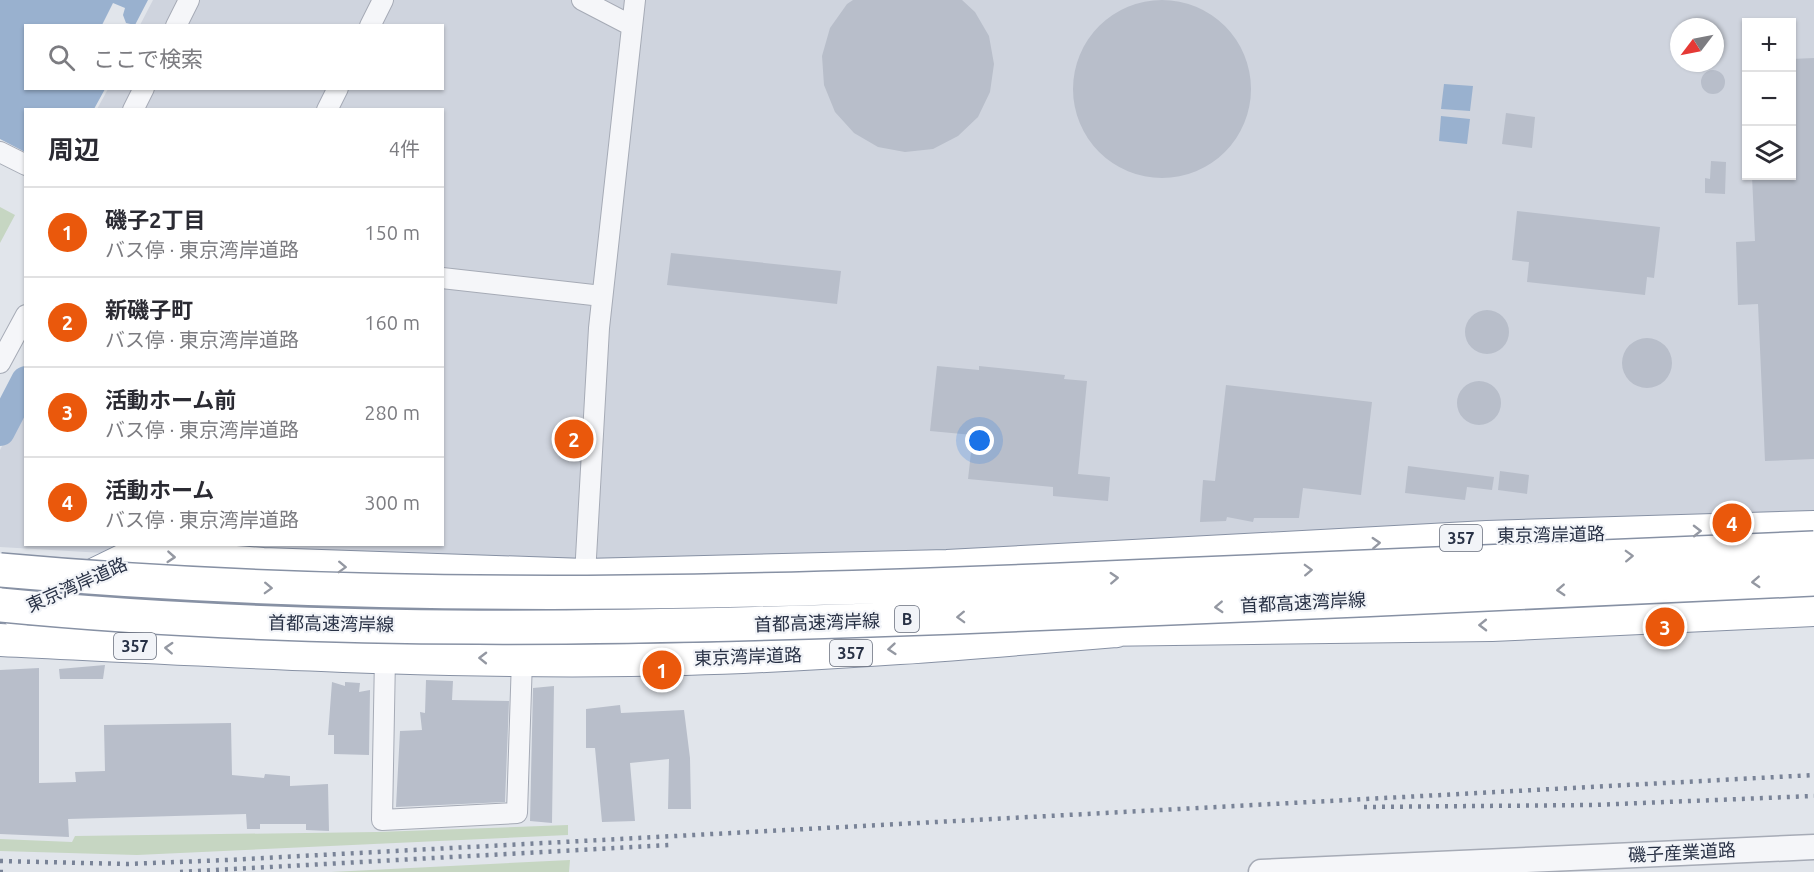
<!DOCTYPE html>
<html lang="ja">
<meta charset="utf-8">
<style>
:root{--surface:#fff;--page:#f7f7f7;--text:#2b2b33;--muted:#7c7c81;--line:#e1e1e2;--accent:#ea580c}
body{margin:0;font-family:Ubuntu,"Noto Sans JP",sans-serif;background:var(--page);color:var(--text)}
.controls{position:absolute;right:18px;top:18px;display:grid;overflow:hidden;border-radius:0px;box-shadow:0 2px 4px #0004}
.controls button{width:54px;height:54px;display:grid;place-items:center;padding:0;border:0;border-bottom:2px solid var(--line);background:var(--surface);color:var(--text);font:30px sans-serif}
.compass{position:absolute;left:1670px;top:18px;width:54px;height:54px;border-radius:50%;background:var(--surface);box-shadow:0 2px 4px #0004;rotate:238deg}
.you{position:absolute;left:980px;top:441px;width:21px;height:21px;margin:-15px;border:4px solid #fff;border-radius:50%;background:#1a73e8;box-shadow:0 0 0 9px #1a73e833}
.badge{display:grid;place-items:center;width:39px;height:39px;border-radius:50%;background:var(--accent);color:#fff;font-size:20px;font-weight:700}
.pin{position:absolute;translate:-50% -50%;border:3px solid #fff;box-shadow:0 2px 6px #0006}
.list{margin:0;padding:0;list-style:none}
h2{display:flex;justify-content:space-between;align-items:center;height:78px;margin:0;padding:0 24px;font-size:26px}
h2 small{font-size:20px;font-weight:400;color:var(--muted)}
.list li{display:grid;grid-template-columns:39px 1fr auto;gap:18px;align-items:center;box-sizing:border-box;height:90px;padding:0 24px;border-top:2px solid var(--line)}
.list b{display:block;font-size:22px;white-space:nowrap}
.list p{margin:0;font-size:20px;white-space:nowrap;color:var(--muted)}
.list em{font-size:20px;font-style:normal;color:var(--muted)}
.icon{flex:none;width:33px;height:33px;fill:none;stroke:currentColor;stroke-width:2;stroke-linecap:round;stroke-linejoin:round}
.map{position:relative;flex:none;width:1814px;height:872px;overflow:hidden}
.search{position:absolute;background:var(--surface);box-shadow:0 2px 4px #0004;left:24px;top:24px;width:420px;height:66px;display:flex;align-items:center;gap:15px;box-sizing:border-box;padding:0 21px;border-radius:0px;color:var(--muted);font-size:22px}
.panel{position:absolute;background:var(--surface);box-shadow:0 2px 4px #0004;left:24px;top:108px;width:420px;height:438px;border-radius:0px}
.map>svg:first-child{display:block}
.built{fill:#cfd4de;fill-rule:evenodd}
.green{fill:#c6d6c2}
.water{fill:#99b1cf}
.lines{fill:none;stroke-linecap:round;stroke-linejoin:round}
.river{stroke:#99b1cf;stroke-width:30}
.building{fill:#b8beca}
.minor-casing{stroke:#a6abb6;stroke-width:22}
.tertiary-casing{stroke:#a6abb6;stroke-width:27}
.trunk-casing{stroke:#8791a4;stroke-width:34}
.minor{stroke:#f5f6f9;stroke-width:20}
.tertiary{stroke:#f5f6f9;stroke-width:24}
.trunk{stroke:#fff;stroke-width:32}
.rail{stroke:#798397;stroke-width:4.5;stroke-dasharray:3 6;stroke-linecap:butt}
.motorway-bridge-casing{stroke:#8791a4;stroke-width:36;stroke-linecap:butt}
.motorway-bridge{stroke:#fff;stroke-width:33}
.oneway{stroke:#9498a2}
.labels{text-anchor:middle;stroke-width:4.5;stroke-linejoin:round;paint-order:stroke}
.shield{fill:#f2f4f8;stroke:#656c7b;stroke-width:1.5}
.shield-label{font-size:16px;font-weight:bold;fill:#283145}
.street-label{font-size:18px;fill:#283145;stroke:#f2f4f8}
</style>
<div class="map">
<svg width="1814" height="872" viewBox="0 0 1814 872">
<rect width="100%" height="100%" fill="#e1e5eb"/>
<path class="built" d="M153,0H1814V514L633,565L223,560L0,547V450L25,401L26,544H442V110L97,109L108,89L442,88V26L140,25ZM1746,22H1792V176H1746ZM1679,27H1715V63H1679Z"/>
<path class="green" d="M0,207L15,215L0,243Z
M568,825V835L137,855L0,851V839L72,842L75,836L377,832Z
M570,860L569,872H331Z"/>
<path class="water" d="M0,0H148L135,25L126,23L123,15L125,8L113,3L102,25L26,26V88L105,89L94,109L26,110L25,152L0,139Z
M1444,84L1473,86L1470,111L1441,109Z
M1441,116L1470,119L1467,144L1439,141Z"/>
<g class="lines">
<path class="river" d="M0,431L26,381"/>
</g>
<path class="building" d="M1073 89a89 89 0 1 1 178 0a89 89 0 1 1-178 0Z
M853,0H962L975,12L989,36L994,64L990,92L978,117L958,136L933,149L905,152L878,147L854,133L835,112L824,85L822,56L830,28L847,4Z
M1814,58V459L1765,461L1758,304L1738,305L1736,242L1755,241L1752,176H1791V59Z
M1701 82a12 12 0 1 1 24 0a12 12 0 1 1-24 0Z
M1506,113L1535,117L1532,148L1502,144Z
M1711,161L1726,162L1725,194L1705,193V178L1710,179Z
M1517,211L1660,227L1654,278L1647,277L1645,295L1527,282L1529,262L1512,260Z
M671,253L841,271L837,304L667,285Z
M1465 332a22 22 0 1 1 44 0a22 22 0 1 1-44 0Z
M1622 363a25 25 0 1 1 50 0a25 25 0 1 1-50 0Z
M937,366L979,370V366L1065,375L1064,379L1087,381L1078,474L1110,477L1108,501L1053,496V487L968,479L973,435L930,431Z
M1457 403a22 22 0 1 1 44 0a22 22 0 1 1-44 0Z
M1226,385L1372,402L1361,495L1303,488L1299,518H1254L1253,522L1227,517L1226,521L1200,522L1203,480L1215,481Z
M1408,466L1494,477L1492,490L1467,487L1465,500L1405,493Z
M1500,471L1529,475L1527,494L1498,490Z
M105,665L103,679H60L59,669Z
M39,668V783L76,782L75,772L105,771L104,725L231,723L232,775L264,778L265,774L290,776V786L328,784L329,831L306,830V824H260V829H247L246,814L68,819L69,837L0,834V670Z
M426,680L453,681L452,700L509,701L505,802L396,807L400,731L422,730L420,712L425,713Z
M332,682L345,686V682L360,683L359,692L370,690L369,755L334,754V735H328Z
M554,686L552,823L530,821L533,688Z
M620,705L621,713L684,710L690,758L691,809H668L669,759L630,763L635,821L602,822L595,748H586V709Z"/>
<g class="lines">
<defs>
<path id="minor" d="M582,0L632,26
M176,26L189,0
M370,26L383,0
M133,110L144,88
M327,110L338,88
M0,152L26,165
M442,278L602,296
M0,363L26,315
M585,575L599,328L635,0
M385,657L382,820L517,813L522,659"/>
<path id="tertiary" d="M1261,872L1814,847"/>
<path id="trunk" d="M17,612L124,560L158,556L263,564L585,575L947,566L1487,537L1814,527
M1095,630L1492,625L1814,610
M0,640C228,651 457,665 685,659C830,655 973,643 1117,631"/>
</defs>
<use href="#minor" class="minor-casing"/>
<use href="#tertiary" class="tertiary-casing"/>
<use href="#trunk" class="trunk-casing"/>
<use href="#minor" class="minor"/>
<use href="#tertiary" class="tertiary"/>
<use href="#trunk" class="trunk"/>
<path class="rail" d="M1364,807L1592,805L1814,796
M0,861L127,864L227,860L1814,775
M0,872H7
M180,872L669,845"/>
<defs>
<path id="motorway-bridge" d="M0,570C391,605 784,593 1176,575C1389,565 1601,558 1814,548
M0,605C318,636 638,629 957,617C1243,606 1528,592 1814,579"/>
</defs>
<use href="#motorway-bridge" class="motorway-bridge-casing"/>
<use href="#motorway-bridge" class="motorway-bridge"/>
</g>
<defs><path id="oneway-chevron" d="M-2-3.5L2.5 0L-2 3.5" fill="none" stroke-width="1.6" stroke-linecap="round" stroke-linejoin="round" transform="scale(1.5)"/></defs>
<g class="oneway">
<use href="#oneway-chevron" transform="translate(1697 531) rotate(-1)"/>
<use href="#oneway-chevron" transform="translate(1376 543) rotate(-3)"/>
<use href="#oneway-chevron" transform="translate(1629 556) rotate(-2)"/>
<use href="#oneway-chevron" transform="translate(171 557) rotate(4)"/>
<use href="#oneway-chevron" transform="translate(342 567) rotate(2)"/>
<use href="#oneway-chevron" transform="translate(1308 570) rotate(-2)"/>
<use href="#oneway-chevron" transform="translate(1114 578) rotate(-3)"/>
<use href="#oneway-chevron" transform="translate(1756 582) rotate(177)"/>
<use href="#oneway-chevron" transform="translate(268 588) rotate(2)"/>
<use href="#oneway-chevron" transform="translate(1561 590) rotate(177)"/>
<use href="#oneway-chevron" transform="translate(1219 607) rotate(177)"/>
<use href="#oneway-chevron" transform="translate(961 617) rotate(178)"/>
<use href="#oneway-chevron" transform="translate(1483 625) rotate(179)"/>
<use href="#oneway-chevron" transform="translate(169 648) rotate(-177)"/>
<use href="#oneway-chevron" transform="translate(892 649) rotate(175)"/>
<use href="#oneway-chevron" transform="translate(483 658) rotate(-179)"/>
</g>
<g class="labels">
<g class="shield">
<rect x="1440" y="525" width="42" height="26" rx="4.5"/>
<rect x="895" y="606" width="24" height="26" rx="4.5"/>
<rect x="114" y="633" width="42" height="26" rx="4.5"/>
<rect x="830" y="640" width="42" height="26" rx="4.5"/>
</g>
<g class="shield-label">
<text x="1461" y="544">357</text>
<text x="907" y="625">B</text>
<text x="135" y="652">357</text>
<text x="851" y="659">357</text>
</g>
<g class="street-label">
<text transform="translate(1551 535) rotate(-1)" y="6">東京湾岸道路</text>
<text transform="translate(77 585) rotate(-24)" y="6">東京湾岸道路</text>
<text transform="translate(1303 603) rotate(-3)" y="6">首都高速湾岸線</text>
<text transform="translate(817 623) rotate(-2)" y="6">首都高速湾岸線</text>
<text transform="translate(331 624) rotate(1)" y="6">首都高速湾岸線</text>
<text transform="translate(748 657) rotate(-2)" y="6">東京湾岸道路</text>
<text transform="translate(1682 853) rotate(-3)" y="6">磯子産業道路</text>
</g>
</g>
</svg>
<div class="controls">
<button>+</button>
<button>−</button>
<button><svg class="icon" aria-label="layers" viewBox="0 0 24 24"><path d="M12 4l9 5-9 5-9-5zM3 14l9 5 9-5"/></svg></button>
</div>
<svg class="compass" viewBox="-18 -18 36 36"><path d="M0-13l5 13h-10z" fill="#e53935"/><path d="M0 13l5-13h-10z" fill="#7c7c81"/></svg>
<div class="you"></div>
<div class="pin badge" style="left:662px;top:670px">1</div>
<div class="pin badge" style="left:574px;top:439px">2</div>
<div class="pin badge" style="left:1665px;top:627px">3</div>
<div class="pin badge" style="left:1732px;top:523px">4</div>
<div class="search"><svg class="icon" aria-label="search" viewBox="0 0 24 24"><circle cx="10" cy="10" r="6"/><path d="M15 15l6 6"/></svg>ここで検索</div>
<section class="panel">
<h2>周辺<small>4件</small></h2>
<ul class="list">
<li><span class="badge">1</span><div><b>磯子2丁目</b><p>バス停 · 東京湾岸道路</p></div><em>150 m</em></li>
<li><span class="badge">2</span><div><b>新磯子町</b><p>バス停 · 東京湾岸道路</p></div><em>160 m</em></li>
<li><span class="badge">3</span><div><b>活動ホーム前</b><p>バス停 · 東京湾岸道路</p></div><em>280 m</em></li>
<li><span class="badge">4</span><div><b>活動ホーム</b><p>バス停 · 東京湾岸道路</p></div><em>300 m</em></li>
</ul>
</section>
</div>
